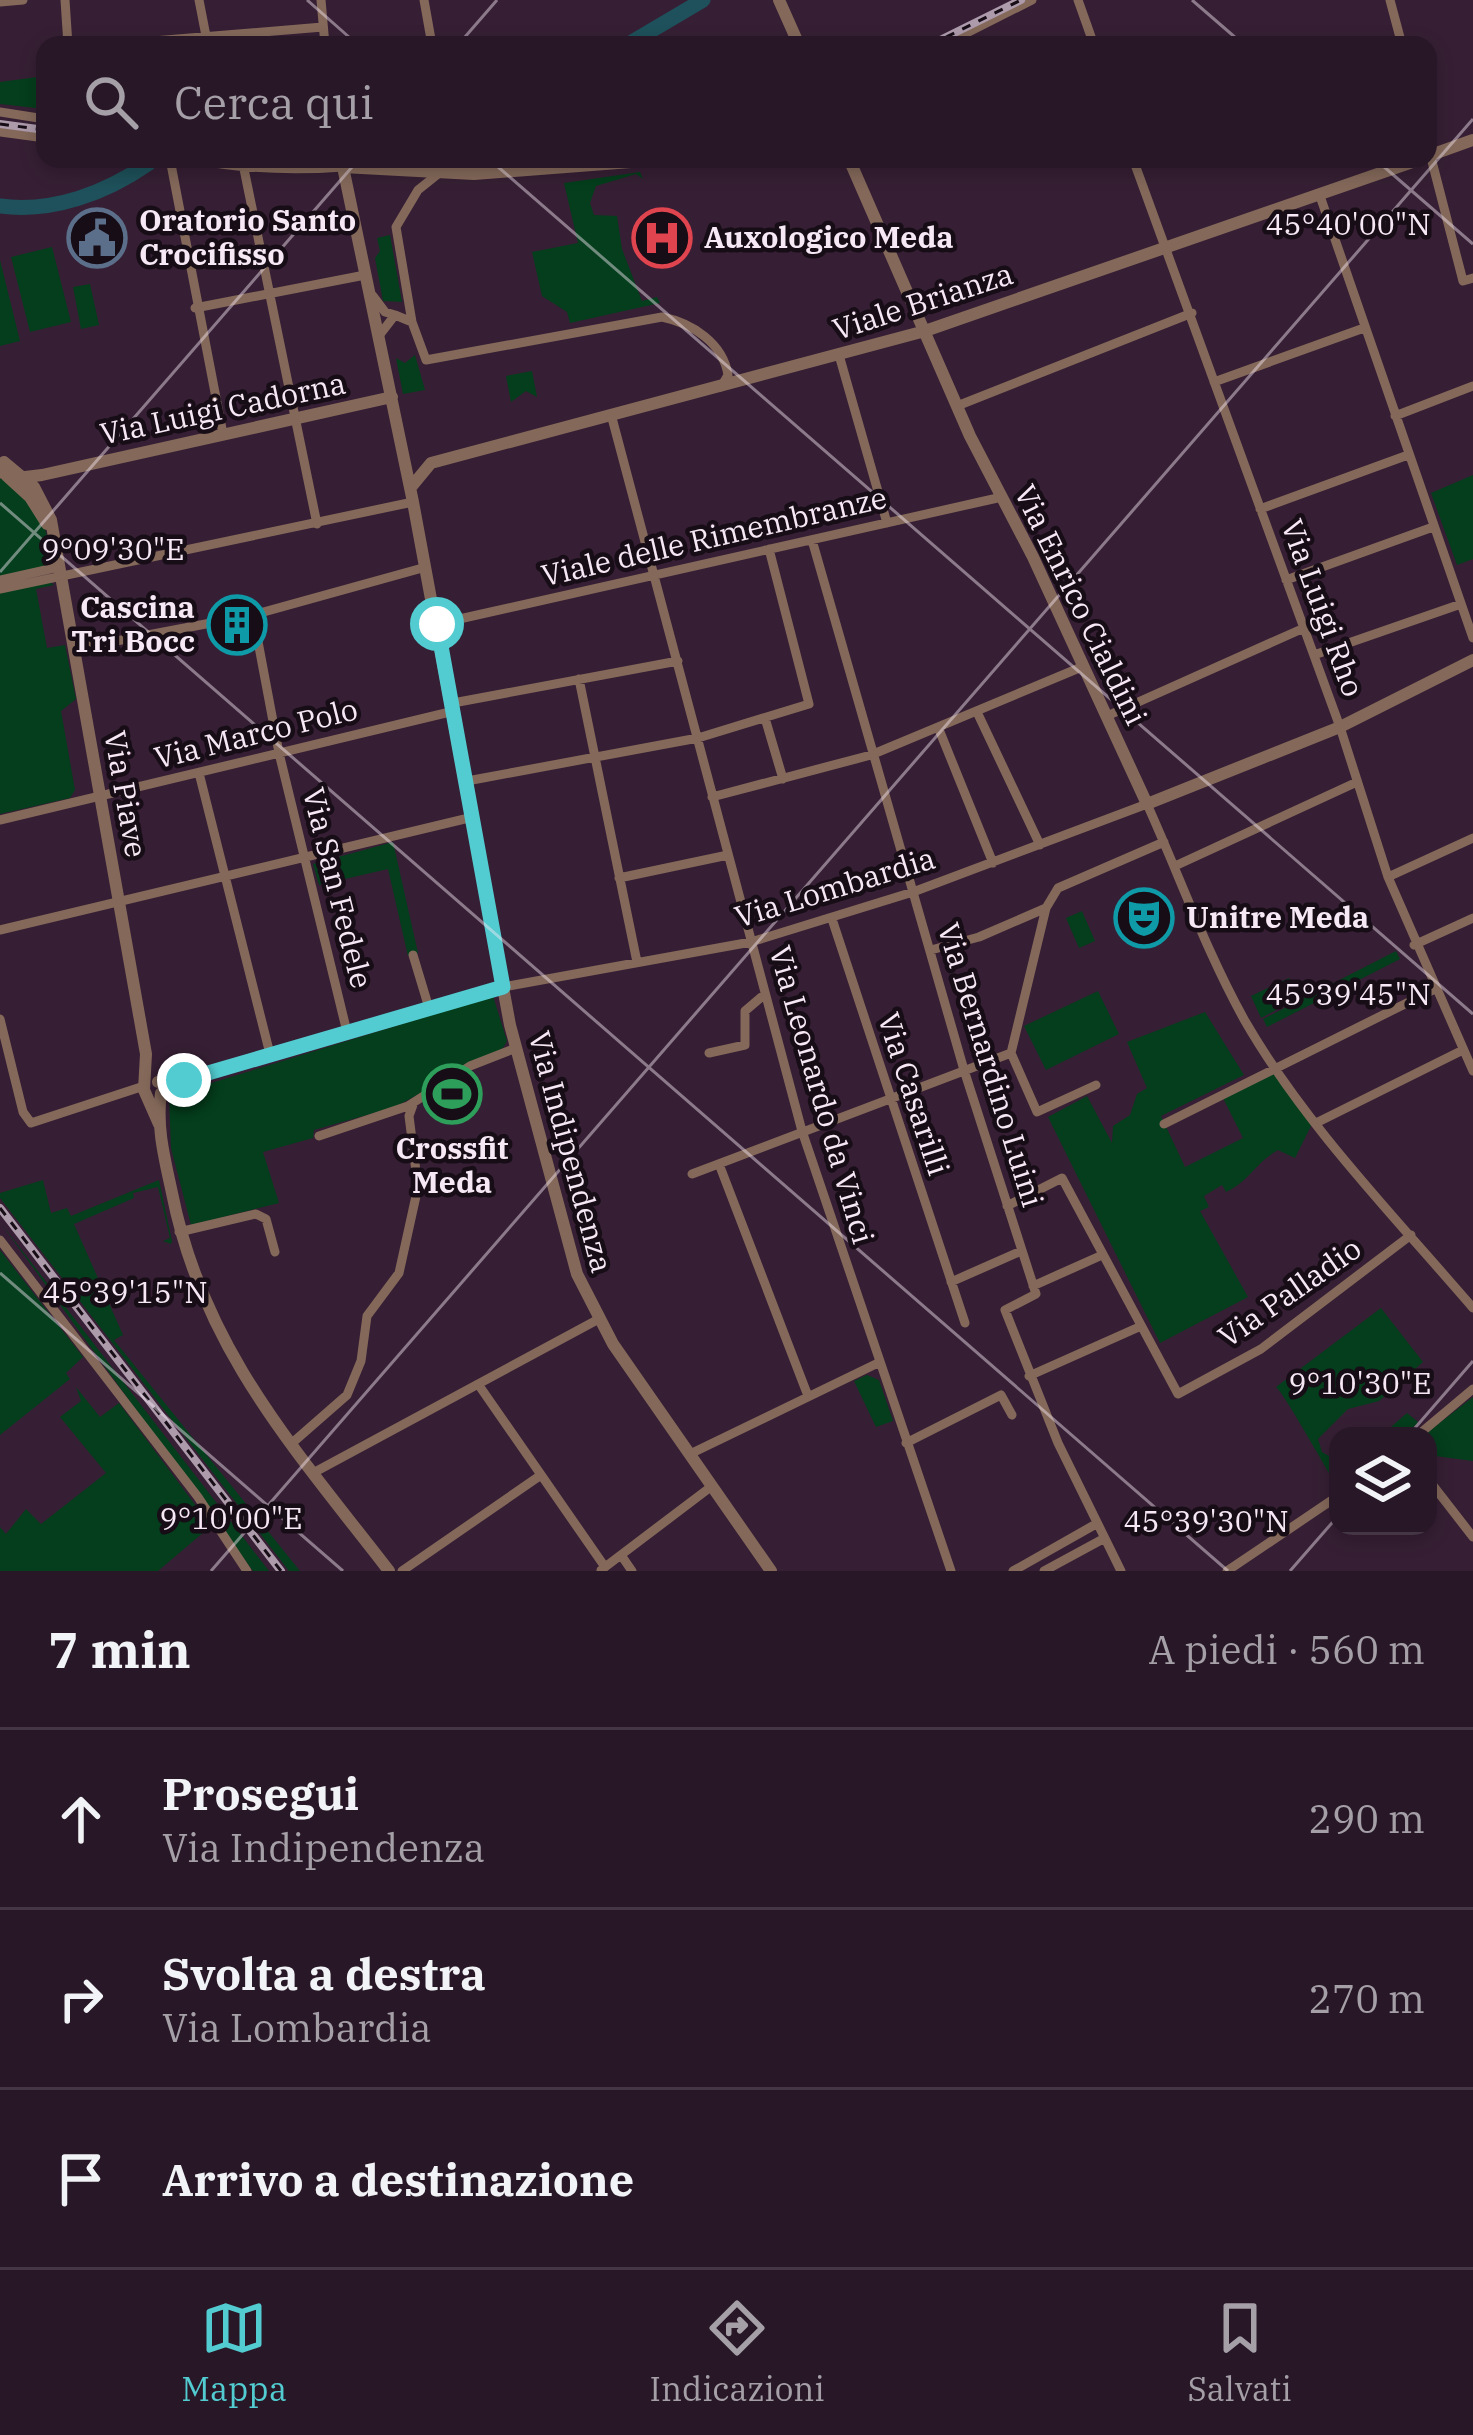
<!DOCTYPE html>
<html lang="it">
<meta charset="utf-8">
<style>
:root{--surface:#281727;--page:#342433;--text:#f1f3f6;--muted:#a59fa7;--line:#443644;--accent:#52ccd0}
body{margin:0;font-family:"IBM Plex Serif",serif;background:var(--page);color:var(--text)}
.controls{position:absolute;right:36px;bottom:36px;display:grid;overflow:hidden;border-radius:24px;box-shadow:0 6px 18px #0003}
.controls button{width:108px;height:108px;display:grid;place-items:center;padding:0;border:0;border-bottom:3px solid var(--line);background:var(--surface);color:var(--text);font:60px sans-serif}
.stop{position:absolute;width:36px;height:36px;margin:-27px;border:9px solid #52ccd0;border-radius:50%;background:#fff}
.stop.end{background:#52ccd0;border-color:#fff;box-shadow:0 3px 12px #0008}
.list{margin:0;padding:0;list-style:none}
h2{display:flex;justify-content:space-between;align-items:center;height:156px;margin:0;padding:0 48px;font-size:51px}
h2 small{font-size:39px;font-weight:400;color:var(--muted)}
.list li{display:grid;grid-template-columns:78px 1fr auto;gap:36px;align-items:center;box-sizing:border-box;height:180px;padding:0 48px;border-top:3px solid var(--line)}
.list b{display:block;font-size:45px;white-space:nowrap}
.list p{margin:0;font-size:39px;white-space:nowrap;color:var(--muted)}
.list em{font-size:39px;font-style:normal;color:var(--muted)}
.icon{flex:none;width:66px;height:66px;fill:none;stroke:currentColor;stroke-width:2;stroke-linecap:round;stroke-linejoin:round}
.map{position:relative;flex:none;width:1473px;height:1571px;overflow:hidden}
.search{position:absolute;background:var(--surface);box-shadow:0 6px 18px #0003;left:36px;right:36px;top:36px;height:132px;display:flex;align-items:center;gap:30px;box-sizing:border-box;padding:0 42px;border-radius:24px;color:var(--muted);font-size:45px}
.sheet{height:696px;background:var(--surface)}
nav{display:flex;justify-content:space-around;align-items:center;box-sizing:border-box;height:168px;border-top:3px solid var(--line);background:var(--surface);font-size:33px;color:var(--muted)}
nav a{display:grid;justify-items:center;gap:6px}
nav .on{color:var(--accent)}
.map>svg:first-child{display:block}
.green{fill:#043e1c}
.lines{fill:none;stroke-linecap:round;stroke-linejoin:round}
.river{stroke:#1e515b;stroke-width:15}
.minor{stroke:#84695a;stroke-width:9}
.tertiary{stroke:#84695a;stroke-width:12}
.rail-casing{stroke:#ad9bac;stroke-width:8}
.rail{stroke:#170d16;stroke-width:3;stroke-dasharray:9;stroke-linecap:butt}
.route{stroke:#52ccd0;stroke-width:15}
.ticks{fill:none;stroke:#f7e8f6;stroke-width:3;stroke-opacity:0.45}
.labels{text-anchor:middle;stroke-width:9;stroke-linejoin:round;paint-order:stroke}
.poi-label{font-size:30px;font-weight:bold;fill:#f7e8f6;stroke:#170d16;text-anchor:start}
.street-label{font-size:30px;fill:#f7e8f6;stroke:#170d16}
.ticks-label{font-size:30px;text-anchor:middle;fill:#f7e8f6;stroke:#170d16;stroke-width:9;stroke-linejoin:round;paint-order:stroke}
</style>
<div class="map">
<svg width="1473" height="1571" viewBox="0 0 1473 1571">
<rect width="100%" height="100%" fill="#361f34"/>
<path class="green" d="M45,76V109L0,104V82Z
M640,172L643,179L636,174L596,186L590,203L594,215L617,216L622,249L642,301L657,297L660,303L570,323L567,312L542,296L532,252L578,243L564,183Z
M390,235L402,302L383,301L375,258L380,251L377,238Z
M52,247L71,322L30,332L11,257Z
M0,260L20,341L0,346Z
M90,284L99,325L81,329L73,287Z
M415,355L425,390L403,394L396,358L405,363Z
M532,371L537,397L526,391L511,402L506,376Z
M1473,475V559L1457,565L1431,493Z
M0,478C29,494 56,532 49,566L0,576Z
M50,582L54,585L36,589L47,648L65,645L76,699L61,711L75,790L70,798L0,814V593Z
M393,842L418,953L408,956L388,869L319,885L313,864Z
M1082,911L1095,941L1079,948L1066,918Z
M1396,951L1400,959L1267,1027L1263,1019Z
M1289,978L1299,998L1261,1018L1251,996Z
M1098,991L1119,1034L1046,1070L1024,1026Z
M493,996L507,1041L503,1048L395,1107L314,1130L313,1138L263,1152L279,1203L191,1225L171,1148L169,1096Z
M1205,1012L1244,1075L1161,1116L1185,1167L1243,1138L1223,1098L1274,1072L1313,1122L1295,1158L1278,1150C1255,1163 1250,1181 1226,1192L1222,1185L1204,1196L1209,1207L1200,1211L1248,1297L1160,1343L1048,1117L1087,1096L1112,1143L1113,1126L1130,1115L1137,1094L1147,1088L1127,1042Z
M43,1180L51,1213L67,1208L71,1216L159,1180L172,1241L171,1244L163,1241L170,1238L158,1187L133,1193L134,1198L74,1224L123,1335L114,1340L300,1571H289L0,1198V1193Z
M0,1222L269,1571H253Z
M0,1250L83,1357L66,1373L70,1379L0,1435Z
M1381,1308L1423,1362L1379,1401L1348,1409L1318,1439L1322,1452L1338,1461V1488C1326,1469 1284,1393 1276,1387Z
M867,1375L879,1380L893,1421L876,1427L854,1381Z
M76,1387L100,1417L119,1403L211,1526L158,1571H0V1527L6,1534L26,1509L41,1524L106,1473L60,1417L81,1401Z
M1473,1397V1461L1428,1455V1436H1423Z
M1407,1413L1418,1422L1406,1436H1361L1391,1427Z"/>
<g class="lines">
<path class="river" d="M627,45L703,0
M0,206C53,213 106,193 149,163"/>
<path class="minor" d="M65,0L68,45
M199,0L206,36
M321,0L325,45
M424,0L432,45
M1078,0L1094,45
M1390,0L1402,45
M0,2L23,0
M615,43L622,45
M105,45L323,27
M943,45L1032,0
M0,112L45,119
M0,132L45,138
M1428,146L1463,281L1473,278
M170,159L223,434
M191,159C242,169 290,171 343,167L341,159
M1133,159L1340,727L1388,877L1473,1071
M244,169L317,524
M438,174L418,190L396,227L412,322L426,360L662,317C692,323 723,343 728,375L721,387
M1320,196L1473,638
M373,296L385,312L395,315
M195,308L365,275
M378,337L395,315L412,322
M839,355L887,523
M1214,382L1364,328
M957,406L1192,313
M1395,416L1473,386
M612,418L802,1131L951,1571
M1260,509L1408,455
M812,540L964,1070L1036,1294L1005,1310L1058,1443L1121,1571
M0,580L59,567
M1286,580L1433,527
M0,589L413,502
M253,615L279,753L347,1032
M437,624L1002,497
M74,649L253,615L426,567
M1314,655L1461,604
M579,679L637,962
M453,703L678,661
M977,712L1040,845
M1107,716L1304,628
M765,718L783,779
M938,727L993,863
M199,773L270,1054
M467,781L698,738L809,704L769,549
M712,797L871,755L1084,666
M0,820L454,711
M1175,866L1357,782
M1388,877L1473,838
M619,878L728,855
M832,919L965,1323
M0,930L473,817
M1414,945L1473,918
M931,950L979,937L1046,908L1058,888L1164,842
M413,955L429,1008
M503,987L751,942L913,892L1147,804C1180,877 1206,951 1245,1021C1305,1125 1395,1217 1473,1308
M0,1019L23,1112L31,1123L144,1086
M709,1053L745,1045V1011L765,994
M1011,1053L1046,908
M1011,1053L1037,1112L1096,1085
M1318,1122L1463,1050
M1164,1124L1433,990
M319,1136L408,1106L470,1066L516,1048
M719,1164L808,1396
M692,1174L1011,1053
M1007,1206L1062,1178L1178,1394L1261,1349L1411,1235
M179,1232L256,1214L266,1219L275,1252
M0,1240L198,1497L247,1571
M951,1282L1021,1251
M1033,1286L1100,1256
M1029,1376L1139,1327
M478,1384L605,1567
M1417,1436L1473,1389
M906,1443L1001,1395L1012,1415
M291,1444L347,1395L361,1361L367,1316L399,1273L418,1187L409,1116L414,1102
M690,1454L878,1363
M313,1473L597,1320
M1428,1479L1473,1537
M621,1555L632,1571
M601,1570L712,1486
M402,1571L541,1475
M1013,1571L1096,1524
M1044,1571L1103,1539
M1227,1571L1338,1496"/>
<path class="tertiary" d="M779,0L799,45
M1428,156L1473,140
M670,159L474,174L343,167L413,502L510,1025L577,1274L613,1344L771,1571
M849,159L970,436L1033,557L1147,804L1340,727L1473,660
M4,462L34,487L51,520L146,1054L144,1090L159,1124
M0,472L17,478L42,475L392,397
M7,476L30,497L47,524
M412,486L431,463L925,331L1421,159
M158,1082L184,1080L503,987
M161,1093C156,1127 165,1160 172,1193C203,1349 295,1449 389,1571"/>
<defs>
<path id="rail" d="M930,45L1021,0
M0,124L45,130
M0,1208L281,1571"/>
</defs>
<use href="#rail" class="rail-casing"/>
<use href="#rail" class="rail"/>
</g>
<g class="lines">
<path class="route" d="M184,1080L503,987L437,624"/>
</g>
<path class="ticks" d="M307,0L358,45M1192,0L1244,45M458,45L497,0M489,159L1473,1014M1375,159L1473,244M0,503L1228,1571M0,572L359,159M0,1273L343,1571M1408,1436L1473,1361M211,1571L1473,119M1290,1571L1338,1516"/>
<defs>
<symbol id="civic-ring" viewBox="-11 -11 22 22"><circle r="9.5" fill="#170d16" stroke="#5c6f8a" stroke-width="1.5"/><path d="M-.6-6.5H3V-4.5H.6V-3L4-1V1h2V6H-6V1h2V-1L-.6-3ZM-1.2 2.5V6h2.4V2.5Z" fill="#5c6f8a"/></symbol>
<symbol id="hospital-ring" viewBox="-11 -11 22 22"><circle r="9.5" fill="#170d16" stroke="#e0444e" stroke-width="1.5"/><path d="M-5-5h3v3.5h4V-5h3V5h-3V1.5h-4V5h-3Z" fill="#e0444e"/></symbol>
<symbol id="building-ring" viewBox="-11 -11 22 22"><circle r="9.5" fill="#170d16" stroke="#0f9aa8" stroke-width="1.5"/><path d="M-4-6H4V6H1V3H-1V6H-4ZM-2.5-4.3h1.7v1.8h-1.7ZM.8-4.3h1.7v1.8H.8ZM-2.5-1h1.7V.8h-1.7ZM.8-1h1.7V.8H.8Z" fill="#0f9aa8"/></symbol>
<symbol id="theatre-ring" viewBox="-11 -11 22 22"><circle r="9.5" fill="#170d16" stroke="#0f9aa8" stroke-width="1.5"/><path d="M-5-5.5Q0-4 5-5.5V0Q5 5 0 6Q-5 5-5 0ZM-3.3-2.5H-1v1.5H-3.3ZM1-2.5H3.3v1.5H1ZM-2.8 1Q0 5.5 2.8 1Z" fill="#0f9aa8"/></symbol>
<symbol id="stadium-ring" viewBox="-11 -11 22 22"><circle r="9.5" fill="#170d16" stroke="#2e9e5b" stroke-width="1.5"/><path d="M0-5a6.5 5 0 1 0 0 10a6.5 5 0 1 0 0-10ZM-3.5-1.8h7v3.6h-7Z" fill="#2e9e5b"/></symbol>
</defs>
<g fill-rule="evenodd">
<use href="#civic-ring" x="64" y="205" width="66" height="66"/>
<use href="#hospital-ring" x="629" y="205" width="66" height="66"/>
<use href="#building-ring" x="204" y="592" width="66" height="66"/>
<use href="#theatre-ring" x="1111" y="885" width="66" height="66"/>
<use href="#stadium-ring" x="419" y="1061" width="66" height="66"/>
</g>
<g class="labels">
<g class="poi-label">
<text x="139" y="231">Oratorio Santo<tspan x="139" dy="34">Crocifisso</tspan></text>
<text x="704" y="248">Auxologico Meda</text>
<text x="195" y="618" text-anchor="end">Cascina<tspan x="195" dy="34">Tri Bocc</tspan></text>
<text x="1186" y="928">Unitre Meda</text>
<text x="452" y="1159" text-anchor="middle">Crossfit<tspan x="452" dy="34">Meda</tspan></text>
</g>
<g class="street-label">
<text transform="translate(923 302) rotate(-18)" y="10">Viale Brianza</text>
<text transform="translate(223 409) rotate(-12)" y="10">Via Luigi Cadorna</text>
<text transform="translate(714 537) rotate(-13)" y="10">Viale delle Rimembranze</text>
<text transform="translate(1080 605) rotate(64)" y="10">Via Enrico Cialdini</text>
<text transform="translate(1322 608) rotate(70)" y="10">Via Luigi Rho</text>
<text transform="translate(256 734) rotate(-14)" y="10">Via Marco Polo</text>
<text transform="translate(125 794) rotate(80)" y="10">Via Piave</text>
<text transform="translate(337 888) rotate(76)" y="10">Via San Fedele</text>
<text transform="translate(835 888) rotate(-17)" y="10">Via Lombardia</text>
<text transform="translate(990 1065) rotate(73)" y="10">Via Bernardino Luini</text>
<text transform="translate(913 1094) rotate(72)" y="10">Via Casarilli</text>
<text transform="translate(821 1095) rotate(74)" y="10">Via Leonardo da Vinci</text>
<text transform="translate(570 1152) rotate(75)" y="10">Via Indipendenza</text>
<text transform="translate(1290 1293) rotate(-35)" y="10">Via Palladio</text>
</g>
</g>
<g class="ticks-label">
<text x="1348" y="235">45°40'00"N</text>
<text x="113" y="560">9°09'30"E</text>
<text x="1348" y="1005">45°39'45"N</text>
<text x="125" y="1303">45°39'15"N</text>
<text x="1360" y="1394">9°10'30"E</text>
<text x="231" y="1529">9°10'00"E</text>
<text x="1206" y="1532">45°39'30"N</text>
</g>
</svg>
<div class="controls">
<button><svg class="icon" aria-label="layers" viewBox="0 0 24 24"><path d="M12 4l9 5-9 5-9-5zM3 14l9 5 9-5"/></svg></button>
</div>
<div class="stop" style="left:437px;top:624px"></div>
<div class="stop end" style="left:184px;top:1080px"></div>
<div class="search"><svg class="icon" aria-label="search" viewBox="0 0 24 24"><circle cx="10" cy="10" r="6"/><path d="M15 15l6 6"/></svg>Cerca qui</div>
</div>
<section class="sheet">
<h2>7 min<small>A piedi · 560 m</small></h2>
<ul class="list">
<li><svg class="icon" aria-label="ahead" viewBox="0 0 24 24"><path d="M12 20V5M6 11l6-6 6 6"/></svg><div><b>Prosegui</b><p>Via Indipendenza</p></div><em>290 m</em></li>
<li><svg class="icon" aria-label="right" viewBox="0 0 24 24"><path d="M7 20v-9h11M14 6l5 5-5 5"/></svg><div><b>Svolta a destra</b><p>Via Lombardia</p></div><em>270 m</em></li>
<li><svg class="icon" aria-label="arrive" viewBox="0 0 24 24"><path d="M6 21V4h12l-3 4 3 4H6"/></svg><div><b>Arrivo a destinazione</b></div></li>
</ul>
</section>
<nav>
<a class="on"><svg class="icon" aria-label="map" viewBox="0 0 24 24"><path d="M3 6l6-2 6 2 6-2v14l-6 2-6-2-6 2zM9 4v14M15 6v14"/></svg>Mappa</a>
<a><svg class="icon" aria-label="directions" viewBox="0 0 24 24"><path d="M12 3l9 9-9 9-9-9zM9 14v-3h6M13 9l2 2-2 2"/></svg>Indicazioni</a>
<a><svg class="icon" aria-label="saved" viewBox="0 0 24 24"><path d="M7 4h10v16l-5-4-5 4z"/></svg>Salvati</a>
</nav>
